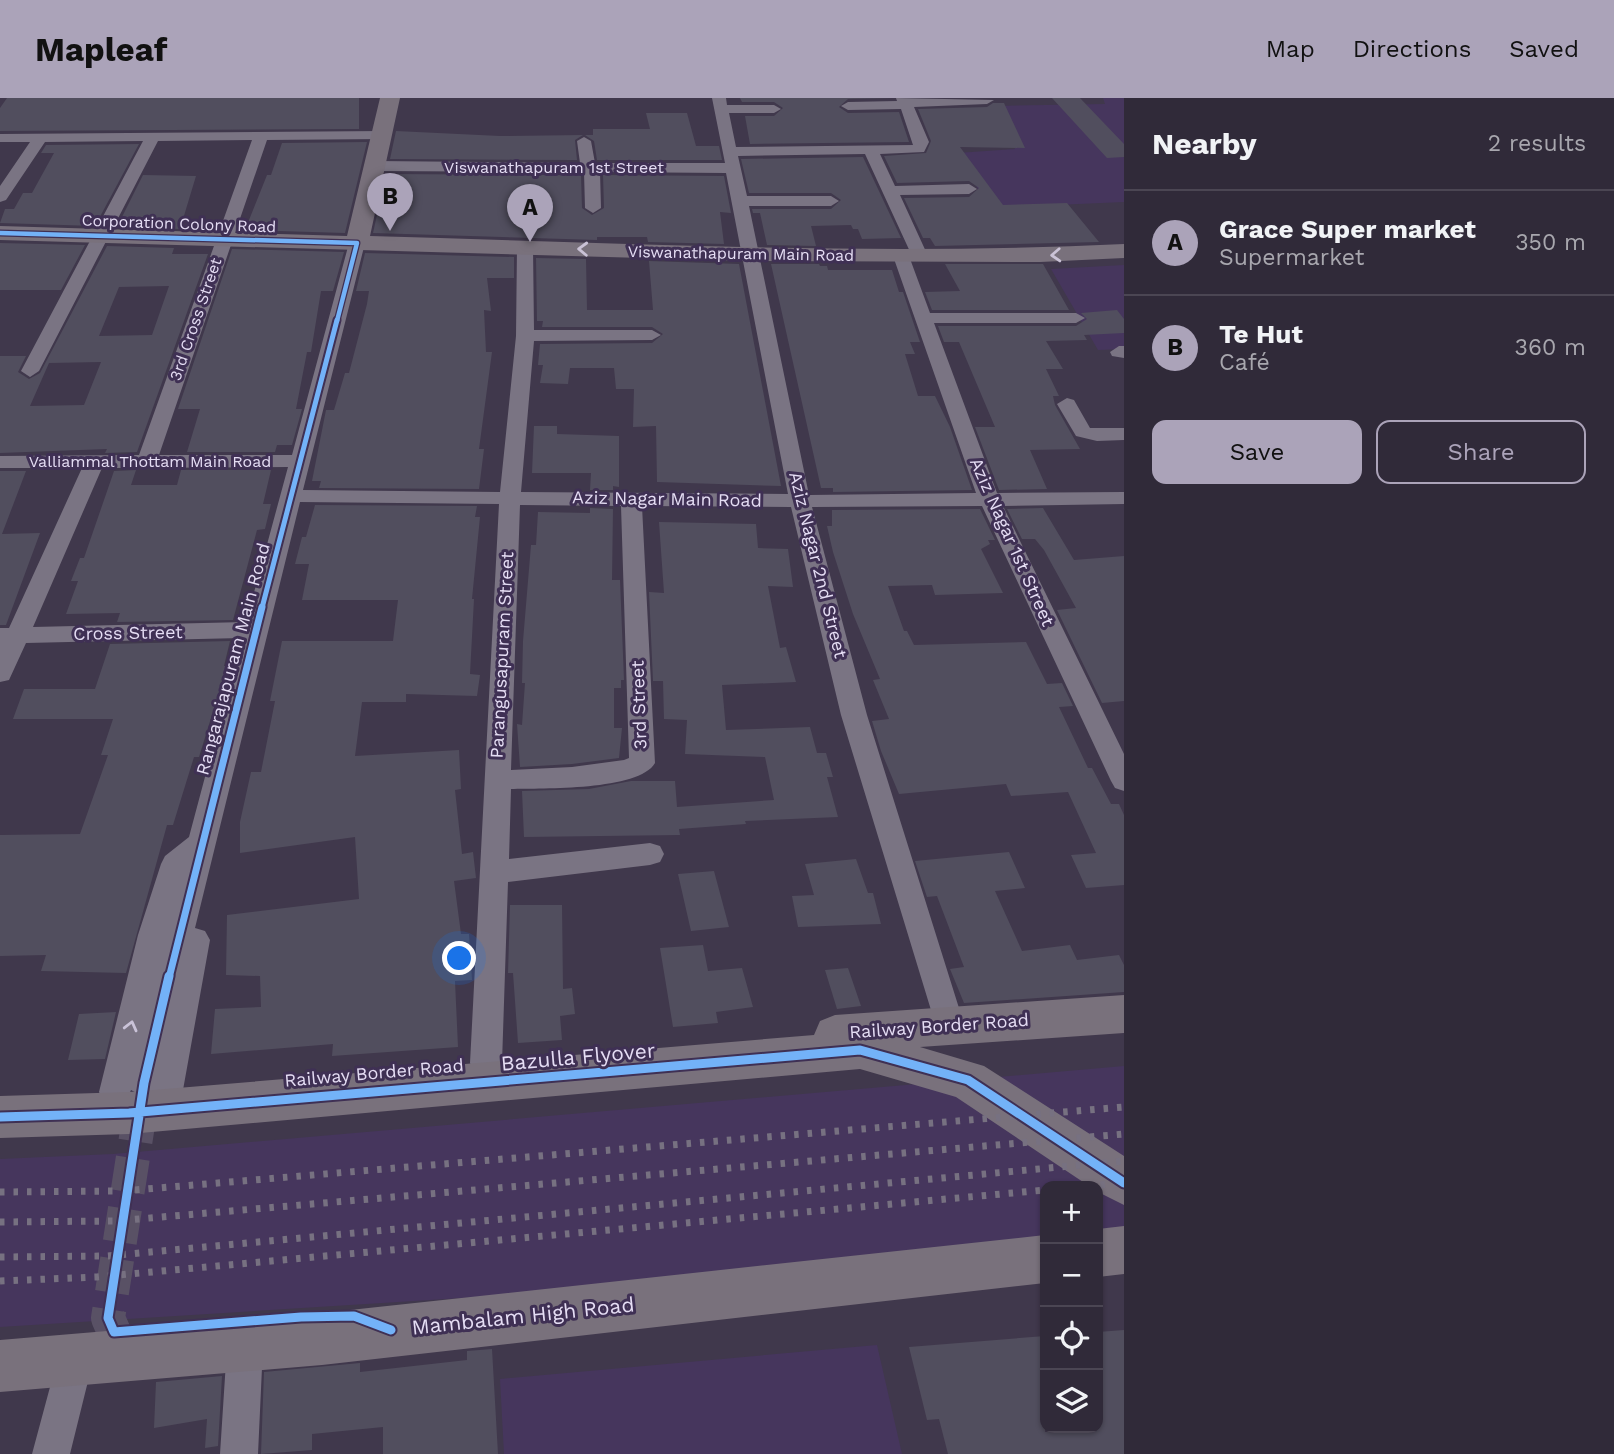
<!DOCTYPE html>
<meta charset="utf-8">
<style>
:root{--surface:#302a39;--page:#3c3644;--text:#f1f3f6;--muted:#a8a7ae;--line:#4b4653;--accent:#aba3b9}
body{margin:0;font-family:"Work Sans",sans-serif;background:var(--page);color:var(--text)}
.controls{position:absolute;right:21px;bottom:21px;display:grid;overflow:hidden;border-radius:14px;box-shadow:0 2px 5px #0004}
.controls button{width:63px;height:63px;display:grid;place-items:center;padding:0;border:0;border-bottom:2px solid var(--line);background:var(--surface);color:var(--text);font:35px sans-serif}
.you{position:absolute;left:460px;top:861px;width:24px;height:24px;margin:-18px;border:5px solid #fff;border-radius:50%;background:#1a73e8;box-shadow:0 0 0 10px #1a73e833}
.badge{display:grid;place-items:center;width:46px;height:46px;border-radius:50%;background:var(--accent);color:#111;font-size:23px;font-weight:700}
.pin{position:absolute;translate:-50% -58px;filter:drop-shadow(0 2px 4px #0008)}
.pin::after{content:'';position:absolute;top:37px;width:24px;height:21px;background:inherit;clip-path:polygon(0 0,100% 0,50% 100%)}
.list{margin:0;padding:0;list-style:none}
h2{display:flex;justify-content:space-between;align-items:center;height:91px;margin:0;padding:0 28px;font-size:30px}
h2 small{font-size:23px;font-weight:400;color:var(--muted)}
.list li{display:grid;grid-template-columns:46px 1fr auto;gap:21px;align-items:center;box-sizing:border-box;height:105px;padding:0 28px;border-top:2px solid var(--line)}
.list b{display:block;font-size:26px;white-space:nowrap}
.list p{margin:0;font-size:23px;white-space:nowrap;color:var(--muted)}
.list em{font-size:23px;font-style:normal;color:var(--muted)}
.actions{display:flex;gap:14px;padding:21px 28px}
.actions a{flex:1;padding:16px 0;border:2px solid var(--accent);border-radius:14px;text-align:center;font-size:24px;color:var(--accent)}
.actions .main{background:var(--accent);color:#111}
.icon{flex:none;width:38px;height:38px;fill:none;stroke:currentColor;stroke-width:2;stroke-linecap:round;stroke-linejoin:round}
.map{position:relative;flex:none;width:1124px;height:1356px;overflow:hidden}
header{display:flex;align-items:center;gap:42px;box-sizing:border-box;height:98px;padding:0 35px;background:var(--accent);color:#111}
header strong{font-size:33px}
nav{display:flex;gap:38px;margin-inline-start:auto;font-size:24px}
main{display:flex}
aside{flex:1;background:var(--surface)}
.map>svg:first-child{display:block}
.built{fill:#46365d}
.building{fill:#514e5e;fill-rule:evenodd}
.lines{fill:none;stroke-linecap:round;stroke-linejoin:round}
.street-tunnel{stroke:#595165;stroke-width:34;stroke-dasharray:34 17;stroke-linecap:butt}
.street{fill:#7a7483;fill-rule:evenodd}
.secondary{fill:#79717c;fill-rule:evenodd}
.rail{stroke:#777181;stroke-width:7;stroke-dasharray:4.5 9;stroke-linecap:butt}
.cycleway-far3-casing{stroke:#3f3054;stroke-width:7}
.cycleway-far2-casing{stroke:#3f3054;stroke-width:9}
.cycleway-far1-casing{stroke:#3f3054;stroke-width:11}
.cycleway-casing{stroke:#3f3054;stroke-width:13}
.cycleway-far3{stroke:#73b2f8;stroke-width:4.5}
.cycleway-far2{stroke:#73b2f8;stroke-width:5}
.cycleway-far1{stroke:#73b2f8;stroke-width:7}
.cycleway{stroke:#73b2f8;stroke-width:9}
.oneway{stroke:#cac2d6}
.oneway2{stroke:#cac3d8}
.labels{text-anchor:middle;stroke-width:6;stroke-linejoin:round;paint-order:stroke}
.far-street-label{font-size:16px;fill:#e5ddf4;stroke:#3f3054}
.street-label{font-size:18px;fill:#e5ddf4;stroke:#3f3054}
.near-street-label{font-size:21px;fill:#e5ddf4;stroke:#3f3054}
</style>
<header>
<strong>Mapleaf</strong>
<nav><a>Map</a><a>Directions</a><a>Saved</a></nav>
</header>
<main>
<div class="map">
<svg width="1124" height="1356" viewBox="0 0 1124 1356">
<rect width="100%" height="100%" fill="#40384c"/>
<path class="built" d="M1103,0H1124V104L989,110L957,55L1015,51L994,8L1105,6Z
M1124,167V251L1098,252L1051,171Z
M1124,968V1140L1098,1143V1088H1045V1149L718,1184L0,1229V1061L113,1056Z
M877,1247L902,1356H504L500,1281Z"/>
<path class="building" d="M7,0H359V31L0,33V10Z
M740,0H894L848,1L839,9L848,15L899,14L909,44L750,46L745,18H774L783,10L774,4H742Z
M1052,0H1080L1124,46V59L1107,60Z
M993,5H1004L1025,50L960,49L1003,107L1067,105L1099,144L935,148L930,140H923L904,100L969,99L979,90L969,83L897,85L884,58L926,55L931,43L918,11L987,9Z
M646,15H687L696,48H719L722,62H597L594,43L585,37H593V31H650Z
M396,33L500,38L583,37L575,42L577,62L390,61Z
M367,44L345,135L245,132L267,77H271L282,45Z
M139,46L95,128L0,125L5,111H14L23,95H32L54,55H41L46,47Z
M863,59L901,140L862,141L858,131H853L851,127L811,128L816,148L767,147L760,115H753L752,111H831L841,102L831,95H749L741,61Z
M386,76L581,77L582,110L592,117L604,110L603,77L724,78L731,115L720,114L724,146L648,144L647,139H597V142L373,135Z
M143,77L196,78L180,131L117,129Z
M0,145L85,147L61,192H0Z
M107,148L174,150L172,156H208L137,354L105,355L107,351L0,355V258H26L18,274L29,281L40,275ZM169,188L152,237L99,238L119,189ZM101,264L84,307L30,308L49,265Z
M232,151L344,154L333,193H321L311,254H307L296,311H302L292,347H277L275,354H187L200,311H178Z
M365,155L514,159V180H487L491,213L484,212L486,254H492L479,351H484L479,391L319,390L321,383H312L326,312H334L345,275H349L367,206L369,193H356Z
M536,160L586,161L587,212H653L649,163L739,166L781,388L657,384L656,328L633,329L634,291H616L614,270H570L568,286L540,285L543,267H538L540,246L652,245L663,236L652,229H542L543,223H537Z
M771,166H819L820,168H827L828,172H892L899,194H903L920,244H910L915,256H905L918,298H935L950,329L972,392L833,394V390H821Z
M945,166H1043L1069,212H932L925,194L960,193Z
M1117,212L1124,221V235L1084,237L1087,242L1046,243L1063,271H1046L1059,298H1053L1055,307L1080,351L1030,352L1047,391L999,392L975,329H995L959,244H944L938,228H1076L1087,221L1081,215Z
M534,328H557V336L619,338V389L613,388V392H590L591,375H532Z
M136,372L131,387H177L181,372H271L263,406H271L265,431L257,432L233,522L117,524L120,515L66,516L78,483H71L80,460H84L114,373Z
M0,373H26L2,436L40,435L6,527H0Z
M315,407L477,408L475,419H480L472,501H474L470,576L480,577L477,598L406,596V604H362L355,658L459,652L461,691L455,692L462,756L473,754L476,780L454,783L461,836H469L472,882L455,883L458,949L332,958L333,946L211,956L215,911L261,909L260,878L226,877L227,817L359,801L355,739L240,755V724L251,674H261L275,603H270L282,543H393L398,502H302L309,466H295L302,439H306Z
M590,410L613,411L612,482H620L624,582H621V590H614V630H622L619,660L572,666L520,669L517,626L522,627L525,585H522L523,543L531,447H536L538,414L590,415Z
M1043,410L1074,462L1124,458V603L1102,605L1057,512L1076,510L1044,452L1035,441H1022L1007,411Z
M980,411L995,442H988L990,446L981,451L1003,495L935,497L932,487L888,488L904,533H907L914,547L1026,544L1047,586L1062,585L1073,608L1059,609L1088,670H1092L1111,706H1119L1124,717V787L1086,790L1071,757L1096,755L1068,694L1011,698L1006,686L899,696L881,653L872,623L889,621L873,582L880,581L853,516L833,454L827,428H832V412Z
M659,424L756,426L758,450L788,451L793,489L768,488L780,550L786,549L796,584L722,587L726,632L810,629L817,655H826L833,679H827L838,719L745,723L746,726L679,731L680,737L524,739L522,693L589,691L631,683H675L677,709L774,702L765,659L685,656L687,622L664,621L663,583H653L649,494L664,495Z
M230,543L224,568H227L199,659H194L173,727H167L126,875L41,873L46,857L0,858V737L80,736L108,657H101L113,621H13L24,591H95L110,546Z
M1009,754L1025,790L995,793L1022,853L1070,847L1077,862L1119,857L1124,867V894L964,905L950,871L964,869L937,798L927,799L915,763Z
M856,761L868,795H873L881,826L798,829L792,798L814,797L805,766Z
M714,773L729,829L691,833L678,776Z
M510,807H562L563,891L572,890L575,916L560,918L562,942L518,945L513,875H508Z
M703,847L708,873L742,870L753,909L716,914L718,925L673,929L660,850Z
M848,870L861,908L837,911L825,872Z
M116,914L105,961L68,962L79,916Z
M1124,1232V1356H948L939,1321L927,1322L909,1249L1045,1238V1334L1098,1330V1234Z
M492,1251L498,1356H383V1329L312,1336V1352L261,1356L264,1274L360,1265V1274L467,1262V1253Z
M222,1278L218,1348L205,1350L207,1321L154,1330L156,1284Z"/>
<g class="lines">
<path class="street-tunnel" d="M124,1235L114,1234L108,1220L142,1001"/>
<path class="street" d="M712,0H726L727,7H774L781,11L774,15H729L736,49L913,47L901,11L848,12L841,8L848,4L897,3L896,0L994,2L987,6L914,9L929,44L924,54L880,56L895,88L969,86L977,91L969,96L900,97L928,158L920,163L912,158L865,56L738,58L747,98H831L839,103L831,108H749L809,397L976,395L893,158L895,154L901,153L909,158L930,215H1076L1085,220L1076,225H934L997,395L1124,394V406L1003,408L1124,656V693L1115,690L1111,683L982,408L812,409L867,617L964,926L960,935L949,939L938,935L841,617L791,409L642,408L655,665C639,693 542,690 511,691L509,761L650,745L660,748L664,756L660,764L650,767L508,784L502,965L497,975L486,979L475,975L470,965L499,406L300,404L195,830L205,833L210,842L183,992L178,1002L167,1006L156,1002L153,996L144,999L131,992L126,1004L115,1008L104,1004L99,994L138,837L161,766L165,758L189,739L242,540L26,545L9,582L0,584V530H9L82,370H0V358L139,357L252,42L158,43L39,273L30,279L21,273L143,43L45,44L6,102L0,104V88L30,44H0V36L384,33L391,37L384,41L267,42L159,357H292L349,145L357,140L365,145L303,392L500,394L516,238L517,149L525,144L533,149L534,232H652L661,237L652,242L534,243L521,394L788,396L726,75L600,74L601,110L593,115L585,110L584,74L375,73L367,68L375,63L580,65L577,43L584,39L591,43L595,65H725ZM288,369L246,524L33,529L102,370ZM520,407L621,408L629,660L624,662L572,669L511,672Z
M1119,248H1124V260L1112,258L1110,254Z
M1067,300L1074,302L1090,330H1124V342L1097,343L1076,338L1057,306Z
M245,1230L258,1235L263,1248L258,1356H220L227,1248L232,1235Z
M75,1245L88,1250L93,1263L70,1356H32L57,1263L62,1250Z"/>
<path class="secondary" d="M380,0H400L370,138C621,145 873,158 1124,146V160L1040,164L751,163L0,142V128L347,138Z
M1124,897V935L920,949L984,968L1124,1058V1107L1098,1094V1088H1089L956,999L860,971L129,1036L0,1040V998L129,994L814,937L820,923L835,917Z
M1124,1128V1176L1098,1179V1131Z
M1045,1137V1185L322,1267L0,1294V1242L322,1215Z"/>
<path class="rail" d="M1087,1088L1124,1085
M0,1094L122,1093L1124,1009
M0,1124L115,1123L1124,1036
M0,1159L108,1158L1124,1063
M0,1183L97,1179L1045,1092"/>
<defs>
<path id="cycleway-far3" d="M0,135L357,145L337,223"/>
<path id="cycleway-far2" d="M262,510L337,222"/>
<path id="cycleway-far1" d="M169,880L262,509"/>
<path id="cycleway" d="M169,878L144,985L108,1220L114,1234L301,1219L354,1218L391,1232
M0,1019L129,1015L860,952L968,982L1124,1085"/>
</defs>
<use href="#cycleway-far3" class="cycleway-far3-casing"/>
<use href="#cycleway-far2" class="cycleway-far2-casing"/>
<use href="#cycleway-far1" class="cycleway-far1-casing"/>
<use href="#cycleway" class="cycleway-casing"/>
<use href="#cycleway-far3" class="cycleway-far3"/>
<use href="#cycleway-far2" class="cycleway-far2"/>
<use href="#cycleway-far1" class="cycleway-far1"/>
<use href="#cycleway" class="cycleway"/>
</g>
<defs><path id="oneway-chevron" d="M-2-3.5L2.5 0L-2 3.5" fill="none" stroke-width="1.6" stroke-linecap="round" stroke-linejoin="round" transform="scale(1.75)"/></defs>
<g class="oneway">
<use href="#oneway-chevron" transform="translate(583 151) rotate(-178)"/>
<use href="#oneway-chevron" transform="translate(1056 157) rotate(177)"/>
</g>
<use class="oneway2" href="#oneway-chevron" transform="translate(131 928) rotate(-76)"/>
<g class="labels">
<g class="far-street-label">
<text x="554" y="75">Viswanathapuram 1st Street</text>
<text transform="translate(179 125) rotate(2)" y="6">Corporation Colony Road</text>
<text transform="translate(741 155) rotate(1)" y="6">Viswanathapuram Main Road</text>
<text transform="translate(195 221) rotate(-71)" y="6">3rd Cross Street</text>
<text x="150" y="369">Valliammal Thottam Main Road</text>
</g>
<g class="street-label">
<text transform="translate(667 401) rotate(1)" y="6">Aziz Nagar Main Road</text>
<text transform="translate(1012 444) rotate(66)" y="6">Aziz Nagar 1st Street</text>
<text transform="translate(818 467) rotate(76)" y="6">Aziz Nagar 2nd Street</text>
<text transform="translate(128 535) rotate(-1)" y="6">Cross Street</text>
<text transform="translate(502 557) rotate(-87)" y="6">Parangusapuram Street</text>
<text transform="translate(233 561) rotate(-75)" y="6">Rangarajapuram Main Road</text>
<text transform="translate(639 607) rotate(-92)" y="6">3rd Street</text>
<text transform="translate(939 928) rotate(-4)" y="6">Railway Border Road</text>
<text transform="translate(374 975) rotate(-5)" y="6">Railway Border Road</text>
</g>
<g class="near-street-label">
<text transform="translate(578 959) rotate(-5)" y="7">Bazulla Flyover</text>
<text transform="translate(523 1218) rotate(-6)" y="7">Mambalam High Road</text>
</g>
</g>
</svg>
<div class="controls">
<button>+</button>
<button>−</button>
<button><svg class="icon" aria-label="locate" viewBox="0 0 24 24"><circle cx="12" cy="12" r="6"/><path d="M12 2v4M12 18v4M2 12h4M18 12h4"/></svg></button>
<button><svg class="icon" aria-label="layers" viewBox="0 0 24 24"><path d="M12 4l9 5-9 5-9-5zM3 14l9 5 9-5"/></svg></button>
</div>
<div class="you"></div>
<div class="pin badge" style="left:530px;top:144px">A</div>
<div class="pin badge" style="left:390px;top:133px">B</div>
</div>
<aside>
<h2>Nearby<small>2 results</small></h2>
<ul class="list">
<li><span class="badge">A</span><div><b>Grace Super market</b><p>Supermarket</p></div><em>350 m</em></li>
<li><span class="badge">B</span><div><b>Te Hut</b><p>Café</p></div><em>360 m</em></li>
</ul>
<div class="actions"><a class="main">Save</a><a>Share</a></div>
</aside>
</main>
